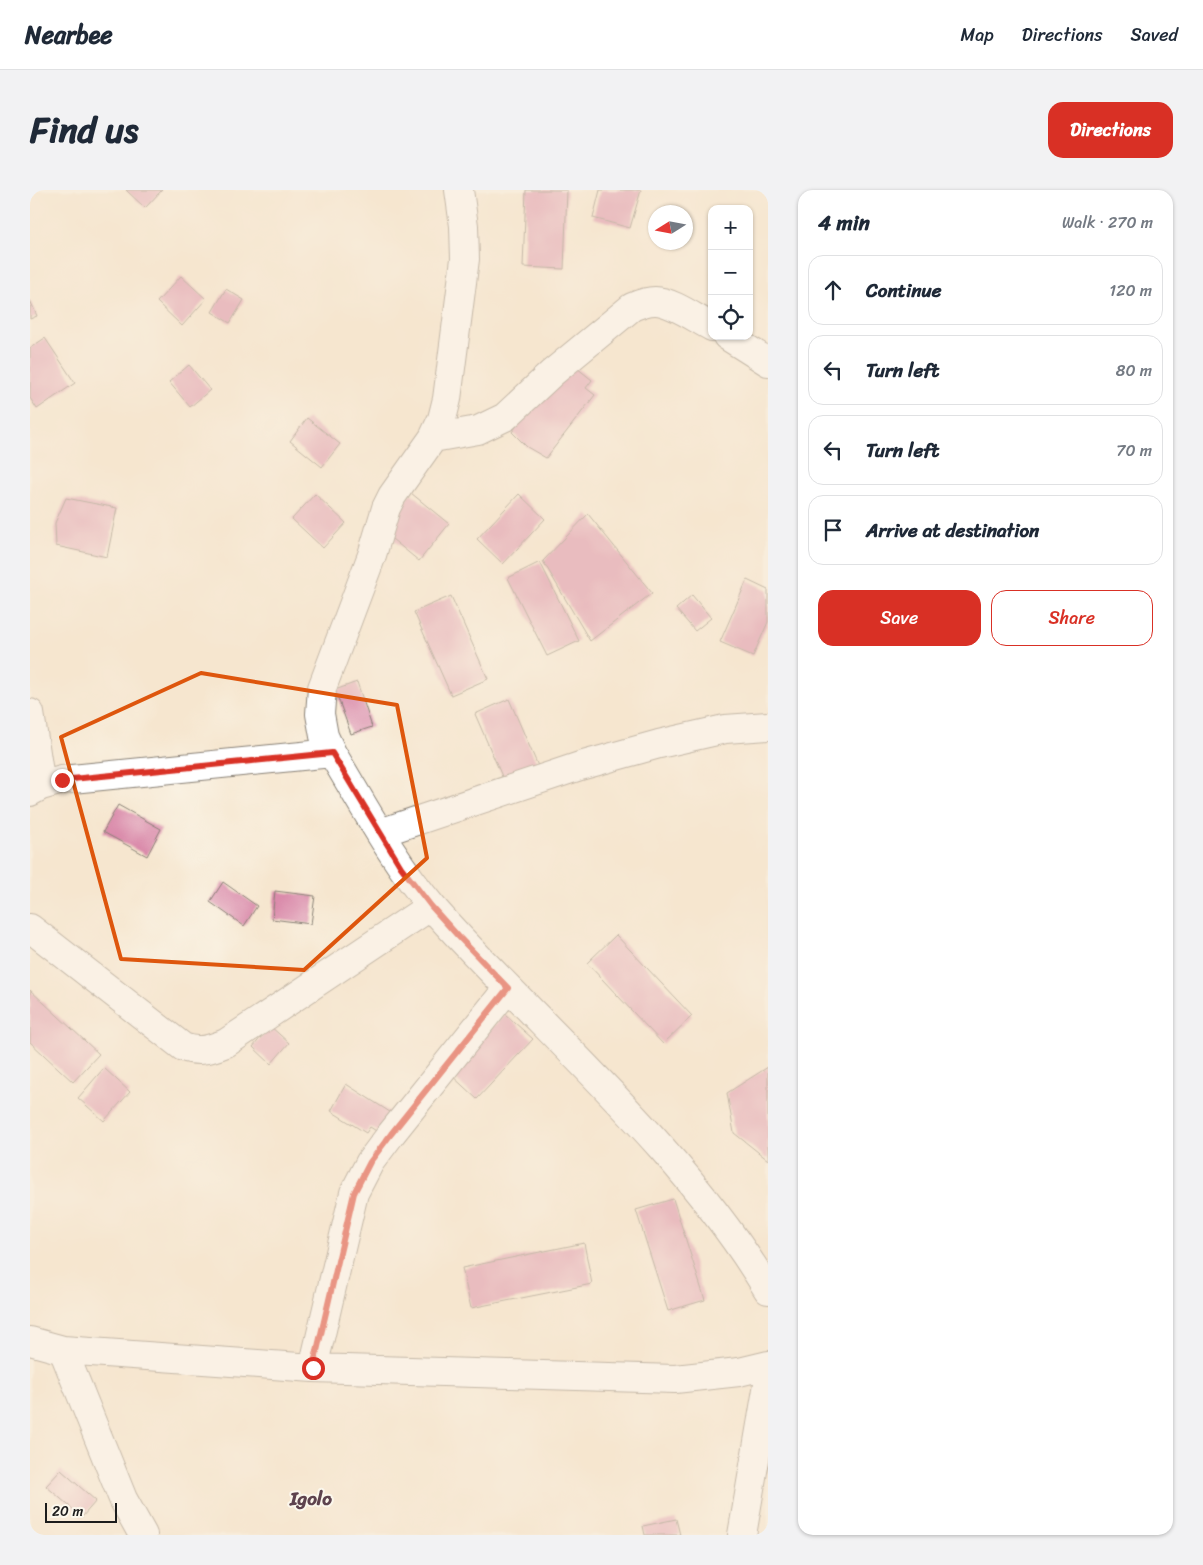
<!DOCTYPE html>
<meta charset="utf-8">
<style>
:root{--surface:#fff;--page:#f2f2f3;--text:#1f2937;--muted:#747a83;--line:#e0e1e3;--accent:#d93025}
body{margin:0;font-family:Sriracha,sans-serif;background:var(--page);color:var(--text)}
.controls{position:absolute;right:15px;top:15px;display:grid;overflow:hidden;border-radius:10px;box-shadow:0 1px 4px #0004}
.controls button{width:45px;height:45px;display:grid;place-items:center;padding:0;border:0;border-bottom:1px solid var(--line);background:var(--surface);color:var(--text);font:25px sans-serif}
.compass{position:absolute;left:618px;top:15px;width:45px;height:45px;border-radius:50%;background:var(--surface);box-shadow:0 1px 4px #0004;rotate:259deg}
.scale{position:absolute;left:15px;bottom:12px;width:72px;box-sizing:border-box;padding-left:5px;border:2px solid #1c1c1c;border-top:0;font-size:14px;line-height:18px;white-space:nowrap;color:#1c1c1c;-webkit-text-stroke:4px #fbf7ec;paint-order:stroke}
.stop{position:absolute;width:15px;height:15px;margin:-11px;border:4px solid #d93025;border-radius:50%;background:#fff}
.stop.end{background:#d93025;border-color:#fff;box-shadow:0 1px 5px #0008}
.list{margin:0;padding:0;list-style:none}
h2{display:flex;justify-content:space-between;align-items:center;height:65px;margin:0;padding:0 20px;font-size:21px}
h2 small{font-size:16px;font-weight:400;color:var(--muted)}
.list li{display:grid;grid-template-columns:32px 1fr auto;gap:15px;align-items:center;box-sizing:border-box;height:70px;margin:0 10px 10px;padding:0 10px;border:1px solid var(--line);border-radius:15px}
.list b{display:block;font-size:19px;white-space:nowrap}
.list em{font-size:16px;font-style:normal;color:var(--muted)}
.actions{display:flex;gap:10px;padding:15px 20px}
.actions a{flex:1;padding:11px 0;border:1px solid var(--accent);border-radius:15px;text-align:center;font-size:18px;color:var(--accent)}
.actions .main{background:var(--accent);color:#fff}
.icon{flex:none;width:28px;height:28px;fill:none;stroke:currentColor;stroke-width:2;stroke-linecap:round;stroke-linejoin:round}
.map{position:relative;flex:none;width:738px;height:1345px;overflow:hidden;border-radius:15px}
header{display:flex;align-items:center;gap:30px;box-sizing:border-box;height:70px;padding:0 25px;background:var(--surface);border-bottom:1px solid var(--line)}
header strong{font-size:24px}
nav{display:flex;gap:28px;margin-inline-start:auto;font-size:18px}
.intro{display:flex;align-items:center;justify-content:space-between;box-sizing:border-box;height:120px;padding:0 30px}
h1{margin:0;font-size:35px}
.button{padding:12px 22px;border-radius:15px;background:var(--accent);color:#fff;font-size:18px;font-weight:700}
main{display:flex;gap:30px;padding:0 30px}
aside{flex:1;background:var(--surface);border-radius:15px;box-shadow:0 1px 4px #0004}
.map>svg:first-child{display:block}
.building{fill:#da8bab}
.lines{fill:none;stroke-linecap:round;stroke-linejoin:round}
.minor-casing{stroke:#898176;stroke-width:30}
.minor{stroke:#fff;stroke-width:28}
.route{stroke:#d93025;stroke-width:6}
.marked{fill:none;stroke:#de560d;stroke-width:4;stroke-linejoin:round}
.labels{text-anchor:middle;stroke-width:4;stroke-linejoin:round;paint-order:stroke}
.quarter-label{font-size:19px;font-weight:bold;fill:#5e434e;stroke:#fbf7ec}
</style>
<header>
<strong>Nearbee</strong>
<nav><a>Map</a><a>Directions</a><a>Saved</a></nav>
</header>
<div class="intro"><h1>Find us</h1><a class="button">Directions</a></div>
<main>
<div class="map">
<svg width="738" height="1345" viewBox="0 0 738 1345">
<rect width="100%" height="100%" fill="#fbf7ec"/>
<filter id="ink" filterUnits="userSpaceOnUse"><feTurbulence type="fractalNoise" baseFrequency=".02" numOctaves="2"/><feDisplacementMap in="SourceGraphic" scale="10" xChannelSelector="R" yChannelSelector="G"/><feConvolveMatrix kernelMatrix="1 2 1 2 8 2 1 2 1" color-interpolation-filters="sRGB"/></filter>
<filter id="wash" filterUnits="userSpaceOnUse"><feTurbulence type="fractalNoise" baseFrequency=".0096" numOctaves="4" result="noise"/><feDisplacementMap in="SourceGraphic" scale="20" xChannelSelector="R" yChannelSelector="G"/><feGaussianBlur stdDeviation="1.12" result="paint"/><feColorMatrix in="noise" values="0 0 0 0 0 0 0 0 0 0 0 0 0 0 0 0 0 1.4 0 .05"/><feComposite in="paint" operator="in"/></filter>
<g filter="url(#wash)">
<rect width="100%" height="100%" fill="#f6e6cf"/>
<g id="blocks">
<path class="building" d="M96,0H132L115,18Z
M496,0H537L534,79L493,77Z
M570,0H611L600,38L563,28Z
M151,86L176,109L152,136L127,112Z
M196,99L214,110L200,133L182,122Z
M0,110L7,126L0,129Z
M15,148L45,193L7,219L0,208V158Z
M159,175L180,200L160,217L139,192Z
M534,175L547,178L562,190L556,198L565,205L516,268L497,257L482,242Z
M277,228L310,254L292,277L260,251Z
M381,303L419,334L389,371L351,340Z
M285,304L316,333L293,358L262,329Z
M489,304L515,329L473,374L447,349Z
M36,308L87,318L77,367L26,356L25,333Z
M558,324L622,403L560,451L513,371Z
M510,372L549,451L517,466L478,388Z
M717,390L738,400V432L723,466L690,452Z
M662,405L681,428L665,441L646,419Z
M421,406L458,489L421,505L384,422Z
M327,492L342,537L321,544L305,500Z
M479,509L508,576L474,591L445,524Z
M88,615L131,639L117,666L73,642Z
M193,692L227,716L214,736L180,712Z
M245,701L285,706L281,734L242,729Z
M586,745L662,826L633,854L557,773Z
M0,800L69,864L43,892L0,852Z
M475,824L503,849L447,909L419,883Z
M240,836L259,853L241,874L223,857Z
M738,877V970L704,943L697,903Z
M74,878L100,902L74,931L48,908Z
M316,894L363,924L351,944L340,937L336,943L301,921Z
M643,1009L675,1110L638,1121L606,1020Z
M554,1053L562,1094L441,1118L432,1078Z
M31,1280L66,1311L52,1327L16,1296Z
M646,1329L650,1345H615L613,1336Z"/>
</g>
</g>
<g filter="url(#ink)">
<use href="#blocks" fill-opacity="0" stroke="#898176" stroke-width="1"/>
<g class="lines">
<defs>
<path id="minor" d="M429,0L434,36L435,69L417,209L412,229L403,248L362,306L356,318L342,365L292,498L290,524L294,546L302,563C334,616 363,671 403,718C435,755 470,789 504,824C588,909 676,997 738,1100
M697,146L738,172
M403,248L448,240L475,227L522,183L602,117C609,114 616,111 625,111C642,111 666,129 682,137
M0,523L11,596
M0,602L11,596L32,590L302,563
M350,643L550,576L629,554L695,539L738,536
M0,738L153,857C169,863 181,859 196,853L401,716
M0,1151L33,1160L283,1178L645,1189L709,1182L738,1175
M33,1160L93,1309L113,1345
M283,1178L324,1003L340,972L361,944L478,798
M712,1345L738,1194"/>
</defs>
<use href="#minor" class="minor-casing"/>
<use href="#minor" class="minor"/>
</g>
</g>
<g class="lines" filter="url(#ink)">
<path class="route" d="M32,590L302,563L371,677L401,716L428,746L478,798L361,944L340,972L324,1003L283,1178"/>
</g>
<path d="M0 0H738V1345H0ZM171,483L367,515L397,668L274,780L91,769L31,547Z" fill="#f6e6cf" fill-opacity=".55" fill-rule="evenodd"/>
<path class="marked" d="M171,483L367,515L397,668L274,780L91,769L31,547Z"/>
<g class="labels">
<g class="quarter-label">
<text x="281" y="1315">Igolo</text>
</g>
</g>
</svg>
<div class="controls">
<button>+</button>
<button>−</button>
<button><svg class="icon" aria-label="locate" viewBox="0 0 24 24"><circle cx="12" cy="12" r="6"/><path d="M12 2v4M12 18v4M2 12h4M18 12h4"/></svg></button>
</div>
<svg class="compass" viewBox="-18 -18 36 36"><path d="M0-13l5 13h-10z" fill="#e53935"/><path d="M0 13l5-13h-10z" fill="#747a83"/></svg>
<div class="scale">20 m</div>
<div class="stop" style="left:283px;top:1178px"></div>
<div class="stop end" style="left:32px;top:590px"></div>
</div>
<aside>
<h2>4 min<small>Walk · 270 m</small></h2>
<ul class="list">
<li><svg class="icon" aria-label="ahead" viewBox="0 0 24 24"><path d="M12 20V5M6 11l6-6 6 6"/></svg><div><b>Continue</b></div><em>120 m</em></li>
<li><svg class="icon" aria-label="left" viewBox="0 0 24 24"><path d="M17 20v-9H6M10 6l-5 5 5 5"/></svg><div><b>Turn left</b></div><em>80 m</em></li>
<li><svg class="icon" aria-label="left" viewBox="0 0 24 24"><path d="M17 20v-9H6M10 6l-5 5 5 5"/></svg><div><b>Turn left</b></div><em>70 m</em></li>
<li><svg class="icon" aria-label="arrive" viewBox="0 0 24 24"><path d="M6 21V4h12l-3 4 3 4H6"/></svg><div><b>Arrive at destination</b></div></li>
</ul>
<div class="actions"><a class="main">Save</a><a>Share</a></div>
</aside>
</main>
